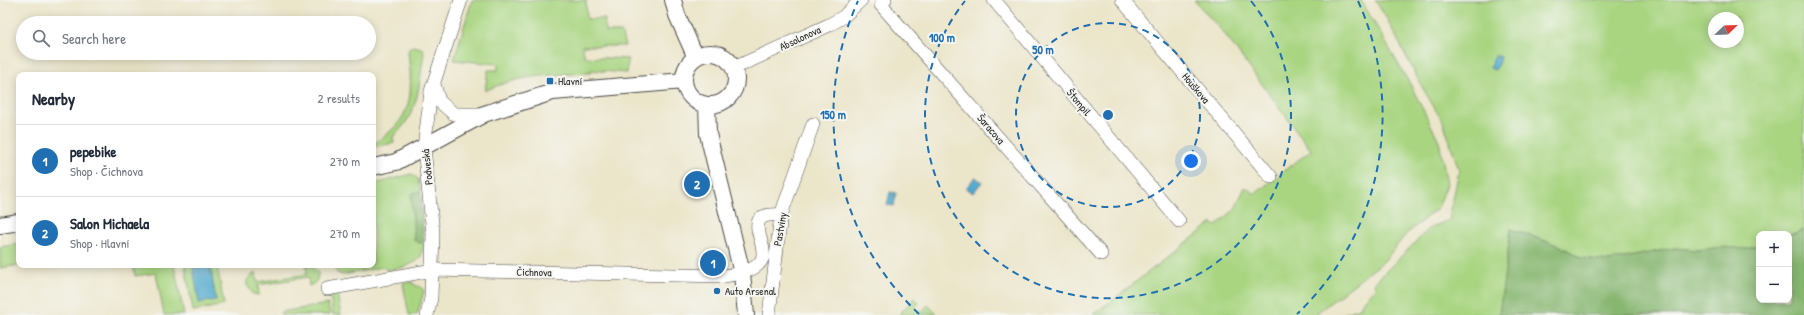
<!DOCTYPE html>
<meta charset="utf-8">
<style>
:root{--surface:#fff;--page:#f2f2f3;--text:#1f2937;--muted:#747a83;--line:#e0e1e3;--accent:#1f6fb2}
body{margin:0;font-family:"Patrick Hand",sans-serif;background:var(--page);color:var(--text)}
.controls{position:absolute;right:12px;bottom:12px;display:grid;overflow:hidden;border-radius:8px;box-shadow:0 2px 10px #0003}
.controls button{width:36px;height:36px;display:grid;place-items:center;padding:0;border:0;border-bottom:1px solid var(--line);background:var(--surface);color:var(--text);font:20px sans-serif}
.compass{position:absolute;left:1708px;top:12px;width:36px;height:36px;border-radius:50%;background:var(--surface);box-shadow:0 2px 10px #0003;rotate:67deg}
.you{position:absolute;left:1191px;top:161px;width:14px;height:14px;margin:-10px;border:3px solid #fff;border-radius:50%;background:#1a73e8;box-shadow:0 0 0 6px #1a73e833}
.badge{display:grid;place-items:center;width:26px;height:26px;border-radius:50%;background:var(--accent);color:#fff;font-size:13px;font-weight:700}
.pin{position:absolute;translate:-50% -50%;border:2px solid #fff;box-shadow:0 1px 4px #0006}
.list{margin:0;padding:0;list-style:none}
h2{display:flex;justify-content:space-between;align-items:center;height:52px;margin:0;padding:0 16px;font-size:17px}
h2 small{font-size:13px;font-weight:400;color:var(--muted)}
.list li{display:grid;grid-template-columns:26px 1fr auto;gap:12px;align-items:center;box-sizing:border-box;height:72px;padding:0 16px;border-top:1px solid var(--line)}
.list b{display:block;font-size:15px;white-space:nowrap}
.list p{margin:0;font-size:13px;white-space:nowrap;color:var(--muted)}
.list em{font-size:13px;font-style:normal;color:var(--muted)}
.icon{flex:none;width:22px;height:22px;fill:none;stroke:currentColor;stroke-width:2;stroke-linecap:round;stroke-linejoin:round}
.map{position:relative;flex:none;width:1804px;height:315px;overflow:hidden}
.search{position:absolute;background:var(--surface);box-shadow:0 2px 10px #0003;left:16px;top:16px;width:360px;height:44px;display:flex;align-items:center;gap:10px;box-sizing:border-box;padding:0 14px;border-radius:22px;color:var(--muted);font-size:15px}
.panel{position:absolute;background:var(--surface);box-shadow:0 2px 10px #0003;left:16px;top:72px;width:360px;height:196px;border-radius:8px}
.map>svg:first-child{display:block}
.green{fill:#a9d581;stroke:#6a8056;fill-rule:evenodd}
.forest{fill:#86b66f;stroke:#58704d}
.water{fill:#50a8cd;stroke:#3e6a7c}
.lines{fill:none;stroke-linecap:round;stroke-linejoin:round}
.minor-casing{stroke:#484743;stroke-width:14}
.tertiary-casing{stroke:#484743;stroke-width:18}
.minor{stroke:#fff;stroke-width:13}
.tertiary{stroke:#fff;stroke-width:16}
.ring{fill:none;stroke:#1f6fb2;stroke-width:2;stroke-dasharray:7 5}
.poi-dot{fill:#1f6fb2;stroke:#f6f6f2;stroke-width:1.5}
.labels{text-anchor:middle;stroke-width:4;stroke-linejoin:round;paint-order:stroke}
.street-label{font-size:11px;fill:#2b2b2b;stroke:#f6f6f2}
.poi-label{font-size:11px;fill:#2b2b2b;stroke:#f6f6f2;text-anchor:start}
.centre{fill:#1f6fb2;stroke:#f6f6f2;stroke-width:2}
.ring-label{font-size:12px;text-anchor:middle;font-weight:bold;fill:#1f6fb2;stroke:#f6f6f2;stroke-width:4;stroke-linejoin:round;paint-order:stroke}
</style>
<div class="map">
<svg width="1804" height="315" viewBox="0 0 1804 315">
<rect width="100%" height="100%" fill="#f6f6f2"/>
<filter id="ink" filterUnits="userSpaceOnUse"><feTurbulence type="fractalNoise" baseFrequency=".025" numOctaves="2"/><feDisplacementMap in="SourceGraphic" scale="8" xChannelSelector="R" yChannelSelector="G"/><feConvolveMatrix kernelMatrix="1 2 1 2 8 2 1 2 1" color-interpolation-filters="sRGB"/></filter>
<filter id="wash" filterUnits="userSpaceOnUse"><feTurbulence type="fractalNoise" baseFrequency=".012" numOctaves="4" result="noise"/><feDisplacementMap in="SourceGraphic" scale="16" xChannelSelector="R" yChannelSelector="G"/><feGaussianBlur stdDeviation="0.9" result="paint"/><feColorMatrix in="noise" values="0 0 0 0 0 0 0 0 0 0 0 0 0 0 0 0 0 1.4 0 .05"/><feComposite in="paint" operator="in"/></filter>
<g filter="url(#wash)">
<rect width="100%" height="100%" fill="#ebe5c9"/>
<path class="green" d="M472,0H586L587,19H605L604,27H606V32H621L625,46H582L585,57L628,59L627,73L590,70L591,73H588C552,75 517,75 485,91L488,70H498V64L454,60Z
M1194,0H1361L1411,86L1439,141L1447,184L1438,208L1407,233L1384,261L1314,315H1093L1212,223L1216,226L1235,209L1245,187L1255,194L1311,150L1223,32Z
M1375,0H1804V230L1789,235L1759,234V245L1747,249L1723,247L1697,250L1674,248L1609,261L1582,258L1560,246L1511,229L1499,315H1342L1361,307L1362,302L1376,288L1374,283L1430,228L1449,220L1459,170L1444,124L1421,85L1387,19ZM1714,18H1738V42H1714Z
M415,46L423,49L424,53C418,87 420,112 393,137L394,143L373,147V144C414,119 413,96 408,52L410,47Z
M412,174L418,179L421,195L419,192V243L424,242L421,256L417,261L405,267L388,270L382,267L343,275L337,273L333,265H373V192L376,190L374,184Z
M19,244V265L0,268V247Z
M133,265H174L184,315H164L156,273L135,276Z
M185,265H208L193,268L216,300L210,265H217L224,305L193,311Z
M306,265H311L318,273C318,280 316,283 309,286L308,277L258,285L259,295L253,294L247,285V280L256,272L257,282L307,274Z
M413,282V284L422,288L424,291L417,315H409L403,283Z
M337,293L341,315H333L330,294Z
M914,298L919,303L915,307L921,312L928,305L937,314L899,315Z
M328,304L330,315H281V312Z"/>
<path class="forest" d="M414,192H419L421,195L424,242L419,243L414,240L411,195Z
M1511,229L1560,246L1582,258L1609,261L1674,248L1697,250L1723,247L1747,249L1759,245V300H1789V235L1804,230V315H1499Z"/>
<path class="water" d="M1495,55L1501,57L1495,70L1490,68Z
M975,177L982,182L973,193L966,188Z
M890,192L896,193L894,206L887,205Z
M210,265L216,300L199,303L193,268Z"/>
</g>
<g filter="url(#ink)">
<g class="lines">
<defs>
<path id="minor" d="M885,0L881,5L1101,254
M994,0L1179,221
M1122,0L1271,177
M734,68L829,25L843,17L861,0
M434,84L439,101L454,114H484
M327,289L433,270L724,276C736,274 754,272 761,261C772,246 736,211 781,215
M427,315L431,298L433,233L424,148L431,91L461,0
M769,315L781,215L813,124"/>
<path id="tertiary" d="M673,0L677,15L693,51L698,56
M684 79a26 26 0 1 1 52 0a26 26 0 1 1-52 0Z
M707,105L708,134L742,273L746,315
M373,167L396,162L484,114L553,92L684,81
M0,225L19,222"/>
</defs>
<use href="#minor" class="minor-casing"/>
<use href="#tertiary" class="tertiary-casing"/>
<use href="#minor" class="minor"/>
<use href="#tertiary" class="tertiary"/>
</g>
</g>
<g class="ring">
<circle cx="1108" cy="115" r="92"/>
<path d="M1251 1A183 183 0 1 1 965 1"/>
<path d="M919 314A275 275 0 0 1 858 1M1358 1A275 275 0 0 1 1297 314"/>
</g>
<g class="poi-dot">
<rect x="546" y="77" width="8" height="8" rx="2"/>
<circle cx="717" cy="291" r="4"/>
</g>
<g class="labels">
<g class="street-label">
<text transform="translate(800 38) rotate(-25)" y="4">Absolonova</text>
<text transform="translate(1196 88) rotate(50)" y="4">Houškova</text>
<text transform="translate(1079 102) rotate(50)" y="4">Štompil</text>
<text transform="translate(991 129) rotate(49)" y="4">Šaracova</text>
<text transform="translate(427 167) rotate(-96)" y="4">Podveská</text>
<text transform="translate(780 229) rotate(-80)" y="4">Pastviny</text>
<text transform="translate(534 272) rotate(1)" y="4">Čichnova</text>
</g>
<g class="poi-label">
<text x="558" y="85">Hlavní</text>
<text x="725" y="295">Auto Arsenal</text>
</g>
</g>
<circle cx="1108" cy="115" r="6" class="centre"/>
<g class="ring-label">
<text x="942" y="42">100 m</text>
<text x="1043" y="54">50 m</text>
<text x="833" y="119">150 m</text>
</g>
</svg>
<div class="controls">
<button>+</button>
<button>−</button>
</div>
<svg class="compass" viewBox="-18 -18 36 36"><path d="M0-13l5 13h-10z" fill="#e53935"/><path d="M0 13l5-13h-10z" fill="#747a83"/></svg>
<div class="you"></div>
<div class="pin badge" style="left:713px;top:263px">1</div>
<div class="pin badge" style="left:697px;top:184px">2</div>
<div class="search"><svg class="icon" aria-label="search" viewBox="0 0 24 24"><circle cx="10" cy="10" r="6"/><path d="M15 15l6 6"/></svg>Search here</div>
<section class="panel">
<h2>Nearby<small>2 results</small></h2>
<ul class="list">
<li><span class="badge">1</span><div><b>pepebike</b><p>Shop · Čichnova</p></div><em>270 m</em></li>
<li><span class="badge">2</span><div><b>Salon Michaela</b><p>Shop · Hlavní</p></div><em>270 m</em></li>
</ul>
</section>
</div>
